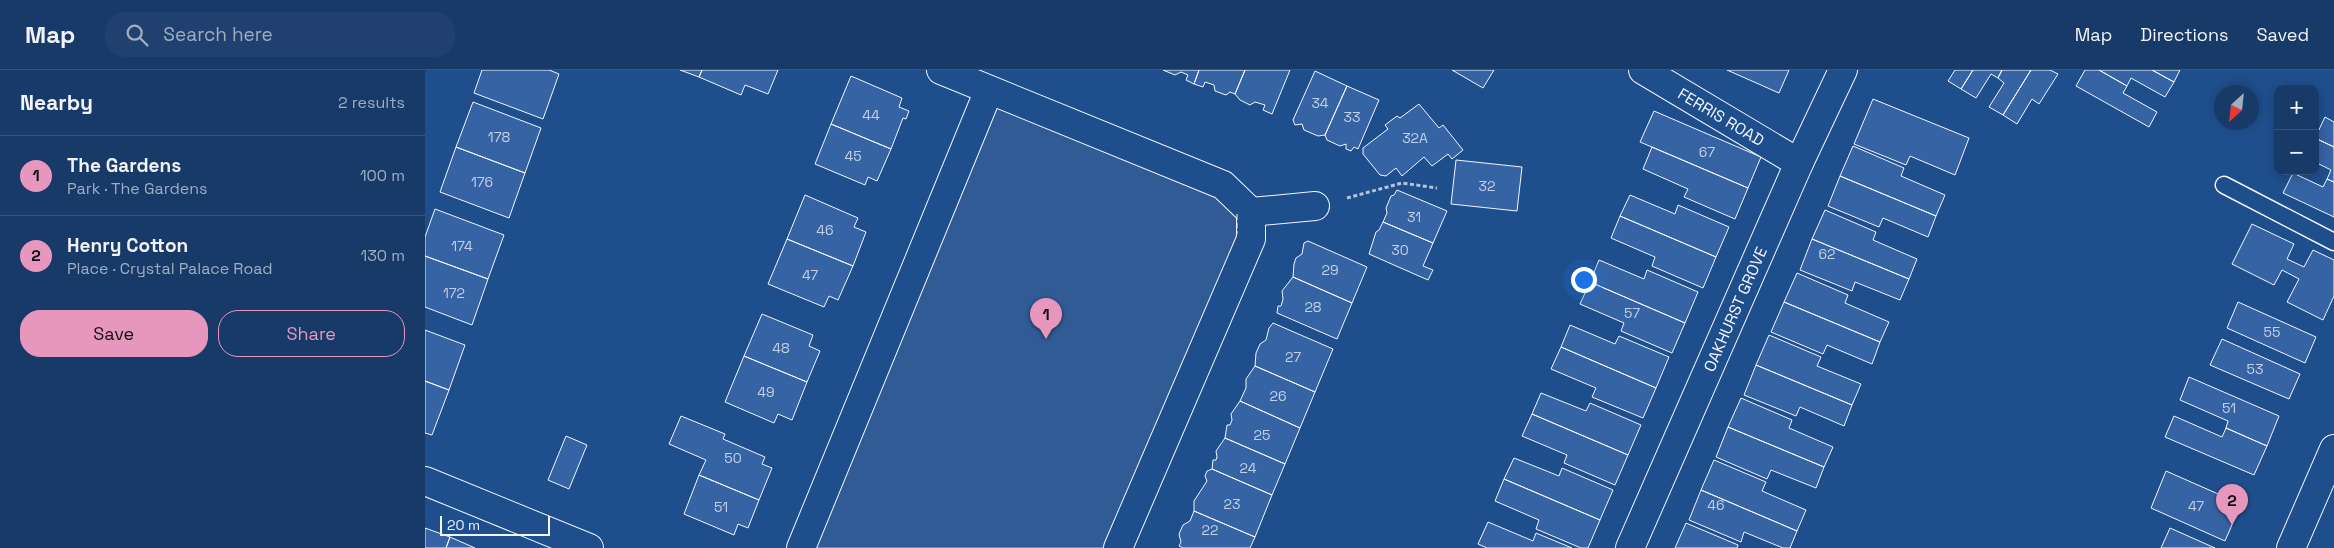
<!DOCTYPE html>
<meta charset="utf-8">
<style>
:root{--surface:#173a69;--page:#20416f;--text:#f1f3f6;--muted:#9eadc0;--line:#36547d;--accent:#e797bd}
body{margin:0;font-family:"Space Grotesk",sans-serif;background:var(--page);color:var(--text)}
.controls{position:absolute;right:15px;top:15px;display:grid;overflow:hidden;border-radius:10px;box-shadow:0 2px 8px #0003}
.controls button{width:45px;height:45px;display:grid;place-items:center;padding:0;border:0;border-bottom:1px solid var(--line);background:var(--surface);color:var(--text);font:25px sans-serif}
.compass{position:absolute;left:1789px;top:15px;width:45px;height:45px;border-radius:50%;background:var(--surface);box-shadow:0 2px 8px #0003;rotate:207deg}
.scale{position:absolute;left:15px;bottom:12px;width:110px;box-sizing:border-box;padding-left:5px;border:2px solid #f2f6ff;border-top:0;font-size:14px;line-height:18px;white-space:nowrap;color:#f2f6ff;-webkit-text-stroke:4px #1f4e8c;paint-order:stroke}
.you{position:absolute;left:1158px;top:209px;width:18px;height:18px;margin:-12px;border:4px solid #fff;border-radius:50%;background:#1a73e8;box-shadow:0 0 0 8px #1a73e833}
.badge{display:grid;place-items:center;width:32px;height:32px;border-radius:50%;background:var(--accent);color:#111;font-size:16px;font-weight:700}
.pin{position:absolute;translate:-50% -41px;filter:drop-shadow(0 1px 2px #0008)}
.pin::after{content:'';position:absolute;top:26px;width:18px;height:15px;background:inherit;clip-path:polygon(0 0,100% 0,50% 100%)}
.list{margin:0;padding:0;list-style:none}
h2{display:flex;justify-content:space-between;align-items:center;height:65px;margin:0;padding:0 20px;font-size:21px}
h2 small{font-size:16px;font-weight:400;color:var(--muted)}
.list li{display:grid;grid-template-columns:32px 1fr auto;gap:15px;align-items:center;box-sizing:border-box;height:80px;padding:0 20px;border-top:1px solid var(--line)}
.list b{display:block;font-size:19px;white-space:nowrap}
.list p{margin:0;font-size:16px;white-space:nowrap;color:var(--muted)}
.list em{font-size:16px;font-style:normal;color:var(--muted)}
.actions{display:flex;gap:10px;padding:15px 20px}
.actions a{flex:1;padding:11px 0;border:1px solid var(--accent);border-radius:20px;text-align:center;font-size:18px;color:var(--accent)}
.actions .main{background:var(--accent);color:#111}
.icon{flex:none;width:28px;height:28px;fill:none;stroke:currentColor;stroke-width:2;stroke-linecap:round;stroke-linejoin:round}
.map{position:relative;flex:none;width:1909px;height:478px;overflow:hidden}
header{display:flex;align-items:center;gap:30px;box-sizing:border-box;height:70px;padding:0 25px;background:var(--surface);border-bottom:1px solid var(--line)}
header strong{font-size:24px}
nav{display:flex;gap:28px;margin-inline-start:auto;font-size:18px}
.search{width:350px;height:45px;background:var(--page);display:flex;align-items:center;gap:12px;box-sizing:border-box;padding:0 18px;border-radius:20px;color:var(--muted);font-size:19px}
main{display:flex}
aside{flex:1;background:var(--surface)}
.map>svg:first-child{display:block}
.green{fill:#305b95;stroke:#a8bbd7}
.building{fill:#3563a3;stroke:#f2f6ff}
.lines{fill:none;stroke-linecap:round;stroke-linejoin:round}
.service-casing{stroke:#f2f6ff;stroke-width:19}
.minor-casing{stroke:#f2f6ff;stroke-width:30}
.path{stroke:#b3c4dc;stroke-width:3;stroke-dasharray:4 2.5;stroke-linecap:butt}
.service{stroke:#1f4e8c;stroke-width:16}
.minor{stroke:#1f4e8c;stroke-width:28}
.fence{stroke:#f2f6ff;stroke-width:1;stroke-dasharray:6 2.5;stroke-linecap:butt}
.labels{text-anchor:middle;stroke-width:4;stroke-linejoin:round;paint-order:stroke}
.number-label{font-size:14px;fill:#c3d1e8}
.street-label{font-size:16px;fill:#f2f6ff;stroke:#1f4e8c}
</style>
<header>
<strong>Map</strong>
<div class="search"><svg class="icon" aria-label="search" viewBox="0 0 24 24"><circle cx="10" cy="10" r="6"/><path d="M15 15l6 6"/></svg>Search here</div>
<nav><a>Map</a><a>Directions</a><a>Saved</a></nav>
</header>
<main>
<aside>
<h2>Nearby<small>2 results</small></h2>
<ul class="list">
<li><span class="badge">1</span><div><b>The Gardens</b><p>Park · The Gardens</p></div><em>100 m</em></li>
<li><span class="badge">2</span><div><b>Henry Cotton</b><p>Place · Crystal Palace Road</p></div><em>130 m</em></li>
</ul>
<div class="actions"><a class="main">Save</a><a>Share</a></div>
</aside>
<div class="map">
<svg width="1909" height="478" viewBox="0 0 1909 478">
<rect width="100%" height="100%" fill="#1f4e8c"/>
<path class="green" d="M568,36L790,125L812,144V168L682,478H386Z"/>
<path class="building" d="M57,0H124L134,4L118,49L49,23Z
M255,0H277L274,7Z
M277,0H353L343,24L320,15L316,25L274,7Z
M738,0H774L769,14L761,10L763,5L756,2L750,5Z
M774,0H820L810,24L805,22L801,25L790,21L789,15L780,12L778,17L769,14Z
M820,0H865L847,44L838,40L840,35L830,32L825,35L815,30L810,24Z
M1027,0H1069L1058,18Z
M1302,0H1364L1354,23Z
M1530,0H1548L1536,19L1523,11Z
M1548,0H1577L1573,8L1566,4L1551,28L1536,19Z
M1577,0H1606L1578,45L1564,37L1579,13L1573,8Z
M1606,0H1625L1633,4L1614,34L1607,29L1592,54L1578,45Z
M1660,0H1674L1702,16L1698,23L1732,42L1724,57L1651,16Z
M1674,0H1727L1749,12L1740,27L1706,8L1702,16Z
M1727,0H1755L1749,12Z
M890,1L922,16L900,65L893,66L879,60L877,54L870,55L868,50Z
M426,6L477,28L474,37L484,41L481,49L478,48L466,79L406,54Z
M922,16L954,30L933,79L929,77L926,81L921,79V74L915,76L902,70L900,65Z
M1448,29L1544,68L1530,105L1485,86L1481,95L1429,74Z
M48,32L116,58L100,103L31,77Z
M994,34L1014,58L1018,55L1038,80L1027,89L1023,84L1007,96L999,87L977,106L971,98L961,106L955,105L938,84V78L963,59L960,55L972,46L975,48Z
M1229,41L1336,87L1323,118L1215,72Z
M1900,47L1909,52V77L1890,68Z
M406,54L466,79L452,111L443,107L440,115L390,94Z
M1890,68L1909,77V112L1902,109L1906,100L1890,92Z
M1428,76L1479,98L1476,106L1520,125L1511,146L1415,106Z
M31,77L100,103L84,148L15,122Z
M1227,77L1323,118L1310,149L1259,127L1263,119L1218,99Z
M1031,90L1097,97L1092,141L1026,134Z
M1868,103L1898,117L1902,109L1909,112V147L1858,123Z
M1415,106L1511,146L1503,167L1458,148L1454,157L1403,136Z
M972,120L1022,141L1008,173L958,152L962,143L961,138L966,126L969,125Z
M380,125L433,148L429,157L441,162L428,196L362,169Z
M1205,125L1250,144L1253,135L1304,157L1291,187L1195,146Z
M10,139L79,165L63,209L0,186V167Z
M1400,140L1451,162L1448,170L1492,189L1484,209L1387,169Z
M1195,146L1291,187L1278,218L1227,196L1230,187L1186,168Z
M958,152L1008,173L998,196L1008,200L1003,210L944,184L951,162L954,160Z
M1827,154L1869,174L1862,189L1879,197L1888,180L1909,190V226L1898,250L1862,232L1874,209L1857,200L1849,215L1807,194Z
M362,169L428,196L413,230L404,226L399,237L343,214Z
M1387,169L1484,209L1475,230L1430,212L1427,221L1375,200Z
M883,171L942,197L927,233L868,207L869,194L871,188L877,184L879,173Z
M0,186L63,209L47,255L0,237Z
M1174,190L1219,209L1222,200L1273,222L1260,253L1165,212Z
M1372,203L1423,225L1420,233L1464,252L1455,272L1359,232Z
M868,207L927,233L912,269L852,243L853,236H856L858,229L857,221Z
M1165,212L1260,253L1247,283L1196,261L1199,253L1155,234Z
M1359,232L1455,272L1447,294L1402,275L1398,284L1346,262Z
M1813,232L1891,267L1880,293L1802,258Z
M337,244L388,265L384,276L395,281L382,312L319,286Z
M848,253L908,279L890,322L830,296L831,283L835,274L841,270L844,258Z
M1145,255L1190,274L1194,266L1244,287L1231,318L1136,277Z
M0,260L40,275L24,320L0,311Z
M1344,265L1396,287L1392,296L1436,314L1427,335L1331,295Z
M1797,269L1875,304L1864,329L1785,295Z
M1136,277L1231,318L1218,348L1167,327L1171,318L1126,299Z
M319,286L382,312L367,350L353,344L349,353L300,332Z
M1331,295L1427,335L1419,356L1375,337L1371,346L1319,325Z
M830,296L890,322L875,358L815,331L821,318V309Z
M1764,307L1854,346L1842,376L1801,358L1803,351L1755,330Z
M0,311L24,320L7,365L0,363Z
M1116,323L1161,341L1165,333L1216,355L1203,385L1107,344Z
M1316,328L1367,350L1364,358L1408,377L1399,397L1303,357Z
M815,331L875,358L860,394L800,368L802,355H805L807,350L806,344Z
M1107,344L1203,385L1190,415L1139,393L1142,385L1097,366Z
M256,346L300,364L298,369L340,387L337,394L347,398L334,430L274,405L281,390L244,374Z
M1749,346L1797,367L1801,358L1842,376L1829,405L1740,367Z
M1303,357L1399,397L1391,418L1346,400L1342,409L1291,387Z
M141,366L162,375L144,419L123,410Z
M800,368L860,394L847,425L787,399L788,390H791L792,387L791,381Z
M1089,388L1134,406L1137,398L1188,420L1175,450L1079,409Z
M1289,390L1341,412L1337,421L1381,440L1372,461L1276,420Z
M787,399L847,425L830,467L769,441V431L782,411L780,406L782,401Z
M1741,401L1816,434L1800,471L1726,438Z
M274,405L334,430L323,458L313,454L309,465L259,444Z
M1079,409L1175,450L1163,478H1156L1111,459L1114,450L1070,431Z
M1276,420L1372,461L1365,478H1358L1319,462L1316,472L1264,450Z
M769,441L830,467L825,478H758L754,476L756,472L754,464L758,455L765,451Z
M1063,452L1108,471L1111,463L1147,478H1062L1053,474Z
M1261,453L1313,475L1312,478H1250Z
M0,458L25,467L21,478H0Z
M1745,458L1790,478H1736Z
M25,467L50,478H21Z"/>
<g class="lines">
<defs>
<path id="service" d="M1799,115L1909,172"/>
<g id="minor">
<path d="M516,0L798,115L826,142L890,136"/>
<path id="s1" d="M1218,0L1374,93"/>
<path d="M0,411L164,478"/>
<path d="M376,478L564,20"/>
<path d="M693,478L826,169V142"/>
<path id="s2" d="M1205,478L1374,93L1418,0"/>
<path d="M1866,478L1909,379"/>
</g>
</defs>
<use href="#service" class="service-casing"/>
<use href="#minor" class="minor-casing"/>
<path class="path" d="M922,128L977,113L1012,118"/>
<use href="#service" class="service"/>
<use href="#minor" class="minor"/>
<path class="fence" d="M812,144V164"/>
</g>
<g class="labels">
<g class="number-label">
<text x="895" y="38">34</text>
<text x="446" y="50">44</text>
<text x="927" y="52">33</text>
<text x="74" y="72">178</text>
<text x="990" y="73">32A</text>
<text x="1282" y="87">67</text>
<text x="428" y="91">45</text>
<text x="57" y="117">176</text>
<text x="1062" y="121">32</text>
<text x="989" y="152">31</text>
<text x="400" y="165">46</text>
<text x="37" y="181">174</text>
<text x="975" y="185">30</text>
<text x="1402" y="189">62</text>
<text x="905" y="205">29</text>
<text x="385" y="210">47</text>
<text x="29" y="228">172</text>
<text x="888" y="242">28</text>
<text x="1207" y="248">57</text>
<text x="1847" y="267">55</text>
<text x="356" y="283">48</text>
<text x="868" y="292">27</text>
<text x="1830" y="304">53</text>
<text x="341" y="327">49</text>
<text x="853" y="331">26</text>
<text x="1804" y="343">51</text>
<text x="837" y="370">25</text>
<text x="308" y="393">50</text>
<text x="823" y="403">24</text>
<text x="807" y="439">23</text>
<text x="1291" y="440">46</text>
<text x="1771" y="441">47</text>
<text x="296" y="442">51</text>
<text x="785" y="465">22</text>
</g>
<g class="street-label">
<text dy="6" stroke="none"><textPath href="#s1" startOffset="91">FERRIS ROAD</textPath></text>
<text dy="6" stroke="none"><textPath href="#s2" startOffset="261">OAKHURST GROVE</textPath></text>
</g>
</g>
</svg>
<div class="controls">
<button>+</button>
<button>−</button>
</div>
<svg class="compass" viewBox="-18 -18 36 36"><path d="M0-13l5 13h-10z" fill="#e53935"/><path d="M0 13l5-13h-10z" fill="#9eadc0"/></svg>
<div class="scale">20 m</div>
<div class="you"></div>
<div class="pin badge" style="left:621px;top:269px">1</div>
<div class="pin badge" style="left:1807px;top:455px">2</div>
</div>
</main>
